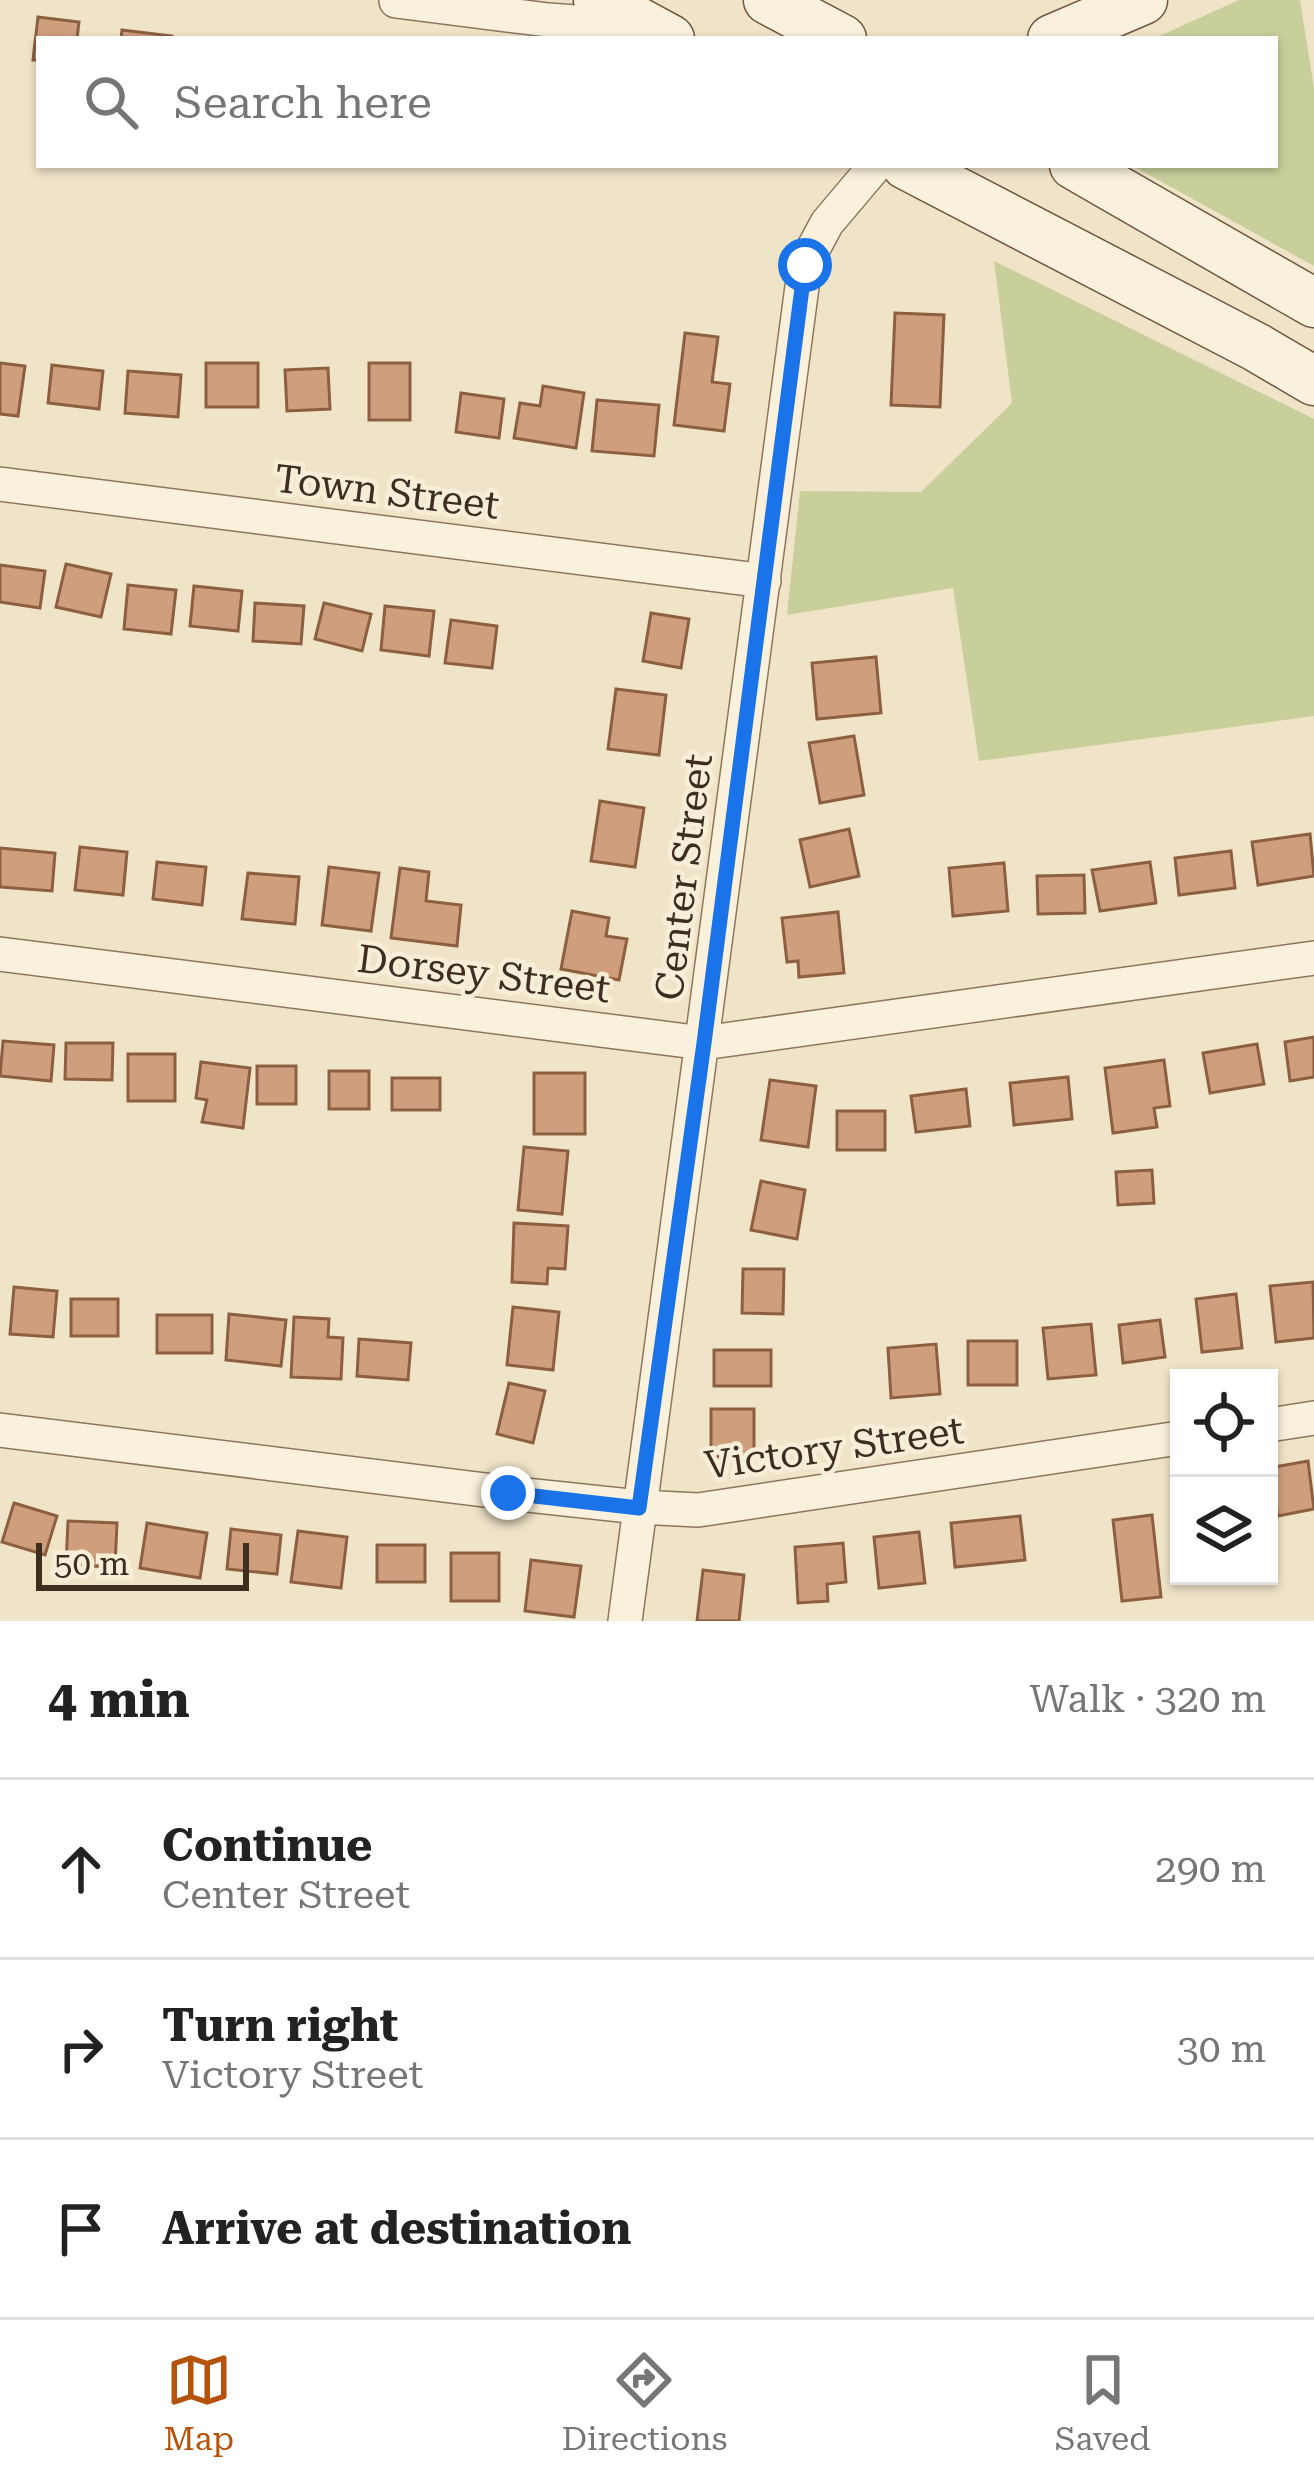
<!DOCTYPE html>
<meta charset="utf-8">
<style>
:root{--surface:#fff;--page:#f6f6f6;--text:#222;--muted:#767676;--line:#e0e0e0;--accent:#b45309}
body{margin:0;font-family:"Roboto Serif",serif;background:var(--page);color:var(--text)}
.controls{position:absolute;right:36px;bottom:36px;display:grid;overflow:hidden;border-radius:0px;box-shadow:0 3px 9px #0004}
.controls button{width:108px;height:108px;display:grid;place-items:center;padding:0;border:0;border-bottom:3px solid var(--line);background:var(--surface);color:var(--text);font:60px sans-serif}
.scale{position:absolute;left:36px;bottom:30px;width:213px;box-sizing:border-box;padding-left:12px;border:6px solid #3d2e20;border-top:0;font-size:33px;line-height:42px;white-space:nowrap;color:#3d2e20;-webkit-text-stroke:9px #f7eed8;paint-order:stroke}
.stop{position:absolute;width:36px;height:36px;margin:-27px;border:9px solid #1a73e8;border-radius:50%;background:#fff}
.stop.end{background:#1a73e8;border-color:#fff;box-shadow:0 3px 12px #0008}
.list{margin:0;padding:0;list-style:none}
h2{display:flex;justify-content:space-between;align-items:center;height:156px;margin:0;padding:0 48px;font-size:51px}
h2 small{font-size:39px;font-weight:400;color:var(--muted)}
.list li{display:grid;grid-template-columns:78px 1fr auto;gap:36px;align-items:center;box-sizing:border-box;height:180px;padding:0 48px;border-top:3px solid var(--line)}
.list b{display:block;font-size:45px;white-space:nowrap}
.list p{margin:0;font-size:39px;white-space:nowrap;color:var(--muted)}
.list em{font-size:39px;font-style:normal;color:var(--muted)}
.icon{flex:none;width:66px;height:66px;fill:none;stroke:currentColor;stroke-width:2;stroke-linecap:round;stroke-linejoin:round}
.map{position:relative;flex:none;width:1314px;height:1621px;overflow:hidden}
.search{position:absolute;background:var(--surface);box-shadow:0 3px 9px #0004;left:36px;right:36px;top:36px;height:132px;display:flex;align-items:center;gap:30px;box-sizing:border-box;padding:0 42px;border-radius:0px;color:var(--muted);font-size:45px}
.sheet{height:696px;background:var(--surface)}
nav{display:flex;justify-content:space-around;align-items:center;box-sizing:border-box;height:168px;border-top:3px solid var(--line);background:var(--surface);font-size:33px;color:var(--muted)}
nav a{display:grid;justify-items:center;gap:6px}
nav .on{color:var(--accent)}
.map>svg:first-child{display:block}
.green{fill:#c9cf9b}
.building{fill:#cf9f7d;stroke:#8d5f41;stroke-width:3}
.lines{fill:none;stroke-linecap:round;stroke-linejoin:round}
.street-casing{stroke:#8d765c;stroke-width:36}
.secondary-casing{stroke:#6f573f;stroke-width:51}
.street{stroke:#faf1dc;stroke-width:33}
.secondary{stroke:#faf1dc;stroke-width:48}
.route{stroke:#1a73e8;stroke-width:15}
.labels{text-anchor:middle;stroke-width:9;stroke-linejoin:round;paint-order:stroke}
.street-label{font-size:39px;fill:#3d2e20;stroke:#f7eed8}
</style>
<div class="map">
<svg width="1314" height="1621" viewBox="0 0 1314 1621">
<rect width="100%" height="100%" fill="#f0e4c8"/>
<path class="green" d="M1239,0H1300L1314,88V266L1131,165H1275V39H1153Z
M994,261L1314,419V716L979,761L953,588L787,615L800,491L921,492L1012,403Z"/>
<path class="building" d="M38,17L79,22L77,39H39V60H33Z
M122,30L172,36V39H121Z
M895,313L944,315L940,407L891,405Z
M685,333L718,337L712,382L730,384L724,431L674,425Z
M0,363L25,366L18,416L0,414Z
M206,363H258V407H206Z
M369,363H410V420H369Z
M52,365L103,371L99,409L48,403Z
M328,368L330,409L287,411L285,370Z
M128,371L181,375L178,417L125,413Z
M543,386L584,393L576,448L514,438L520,403L540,406Z
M461,393L504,399L499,438L456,432Z
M597,400L659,405L654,456L592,451Z
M66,564L111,574L101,617L56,607Z
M0,565L45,571L40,608L0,602Z
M128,585L176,590L171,634L124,629Z
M194,586L242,591L238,631L190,626Z
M255,603L304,606L301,644L253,641Z
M324,603L371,614L362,651L315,639Z
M385,606L434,611L429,656L381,650Z
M651,613L689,619L681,668L643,661Z
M451,620L497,626L492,668L445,663Z
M876,657L881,713L817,719L812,663Z
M616,689L666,695L659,755L608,749Z
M854,736L864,795L820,803L809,743Z
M600,801L644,808L635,867L591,861Z
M849,829L859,876L810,887L800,840Z
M1310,834L1314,876L1258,885L1252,842Z
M80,847L127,852L123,895L75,890Z
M0,848L55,853L52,891L0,887Z
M1231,851L1235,888L1179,895L1175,858Z
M157,862L206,867L202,905L153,899Z
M1150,862L1156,903L1100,911L1092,870Z
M1004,863L1008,911L953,916L949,868Z
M329,867L379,873L371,931L322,925Z
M400,868L429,872L426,901L461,905L457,946L391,938Z
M248,873L299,877L295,924L242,919Z
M1084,875L1085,913L1038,914L1037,876Z
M572,911L609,918L606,936L627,939L619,980L561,969Z
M838,912L844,973L799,977L798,961L787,962L782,918Z
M1314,1037V1077L1290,1081L1285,1042Z
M3,1041L54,1045L51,1081L0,1076Z
M66,1043H113L112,1080L65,1079Z
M1257,1044L1264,1084L1210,1093L1203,1053Z
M128,1054H175V1101H128Z
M1164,1060L1170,1106L1154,1108L1157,1127L1113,1133L1105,1068Z
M201,1062L250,1068L243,1128L202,1122L207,1100L196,1098Z
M257,1066H296V1104H257Z
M329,1071H369V1109H329Z
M534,1073H585V1134H534Z
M1068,1077L1072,1119L1014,1125L1010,1083Z
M392,1078H440V1110H392Z
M770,1080L816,1086L808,1147L761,1140Z
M966,1089L970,1126L916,1132L911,1096Z
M837,1111H885V1150H837Z
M524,1147L568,1151L562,1214L518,1210Z
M1152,1170L1154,1203L1118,1205L1116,1172Z
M761,1181L805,1190L797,1239L751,1230Z
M514,1223L568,1226L565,1269L548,1268L547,1284L512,1282Z
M743,1269H784L783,1314L742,1313Z
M1313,1282L1314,1338L1276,1342L1270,1286Z
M14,1287L57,1291L53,1337L10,1334Z
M1236,1294L1242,1348L1202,1352L1196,1299Z
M71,1299H118V1336H71Z
M513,1307L559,1312L553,1370L507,1365Z
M229,1314L286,1320L281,1366L226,1360Z
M157,1315H212V1353H157Z
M294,1317L329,1319L328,1337L343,1338L341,1379L291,1377Z
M1160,1320L1165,1357L1123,1363L1119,1325Z
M1091,1324L1096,1375L1048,1379L1043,1328Z
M359,1339L411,1343L408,1380L357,1376Z
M968,1341H1017V1385H968Z
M936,1344L940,1394L891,1398L888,1348Z
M714,1350H771V1386H714Z
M509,1383L545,1391L533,1443L497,1434Z
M711,1409H754V1457H711Z
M1308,1461L1314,1509L1278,1516L1269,1468Z
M14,1503L57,1516L45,1555L2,1542Z
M1152,1515L1161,1597L1122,1601L1113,1520Z
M1020,1516L1025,1560L955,1567L951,1523Z
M68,1521L117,1523L115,1567L66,1565Z
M147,1523L207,1533L200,1578L140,1568Z
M231,1529L281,1535L277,1574L227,1569Z
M298,1531L347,1537L341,1588L291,1582Z
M919,1532L925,1583L879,1588L874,1537Z
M843,1543L846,1582L827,1584L828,1601L798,1603L795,1547Z
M377,1545H425V1582H377Z
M451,1553H499V1601H451Z
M531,1560L581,1566L574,1617L525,1611Z
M703,1570L744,1575L739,1621H697Z"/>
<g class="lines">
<defs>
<path id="street" d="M396,1L548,20L633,26
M0,484L764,581
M0,954L703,1043L1314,958
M1269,1425L1314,1418
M0,1430L508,1493L639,1507L698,1510L1179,1438
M625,1621L805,264L827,223L876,165"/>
<path id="secondary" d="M598,0L670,39
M768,0L842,39
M1052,39L1143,0
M906,165L1256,347L1314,381
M1074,165L1314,303"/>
</defs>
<use href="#street" class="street-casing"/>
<use href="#secondary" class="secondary-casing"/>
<use href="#street" class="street"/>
<use href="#secondary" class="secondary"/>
</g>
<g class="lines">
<path class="route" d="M508,1493L639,1508L704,1043L805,265"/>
</g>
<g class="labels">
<g class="street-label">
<text transform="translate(387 491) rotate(7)" y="14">Town Street</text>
<text transform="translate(683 877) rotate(-83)" y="14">Center Street</text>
<text transform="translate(484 973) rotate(7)" y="14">Dorsey Street</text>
<text transform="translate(834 1447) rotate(-8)" y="14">Victory Street</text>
</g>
</g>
</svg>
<div class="controls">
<button><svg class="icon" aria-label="locate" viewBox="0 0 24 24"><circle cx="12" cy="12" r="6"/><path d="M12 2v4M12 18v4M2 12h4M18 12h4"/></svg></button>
<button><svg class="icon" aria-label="layers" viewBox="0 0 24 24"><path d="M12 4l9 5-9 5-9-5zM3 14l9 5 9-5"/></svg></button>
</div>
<div class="scale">50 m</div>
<div class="stop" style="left:805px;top:265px"></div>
<div class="stop end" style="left:508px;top:1493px"></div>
<div class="search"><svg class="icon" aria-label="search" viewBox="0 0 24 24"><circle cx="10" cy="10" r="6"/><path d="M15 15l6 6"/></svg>Search here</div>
</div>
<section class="sheet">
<h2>4 min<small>Walk · 320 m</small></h2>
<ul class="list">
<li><svg class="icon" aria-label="ahead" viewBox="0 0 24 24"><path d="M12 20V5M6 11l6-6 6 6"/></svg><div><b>Continue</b><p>Center Street</p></div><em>290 m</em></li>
<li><svg class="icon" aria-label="right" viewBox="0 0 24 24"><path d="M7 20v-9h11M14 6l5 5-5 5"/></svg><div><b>Turn right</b><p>Victory Street</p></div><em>30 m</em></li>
<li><svg class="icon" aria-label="arrive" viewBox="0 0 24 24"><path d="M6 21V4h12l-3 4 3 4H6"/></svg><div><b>Arrive at destination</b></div></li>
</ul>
</section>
<nav>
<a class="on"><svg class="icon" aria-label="map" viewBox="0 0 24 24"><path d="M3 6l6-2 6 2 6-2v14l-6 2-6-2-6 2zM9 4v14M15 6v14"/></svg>Map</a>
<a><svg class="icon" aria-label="directions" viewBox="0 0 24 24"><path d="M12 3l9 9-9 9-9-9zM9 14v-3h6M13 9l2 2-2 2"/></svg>Directions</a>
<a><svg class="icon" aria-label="saved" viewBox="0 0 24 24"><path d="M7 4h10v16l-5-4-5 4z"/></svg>Saved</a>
</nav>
